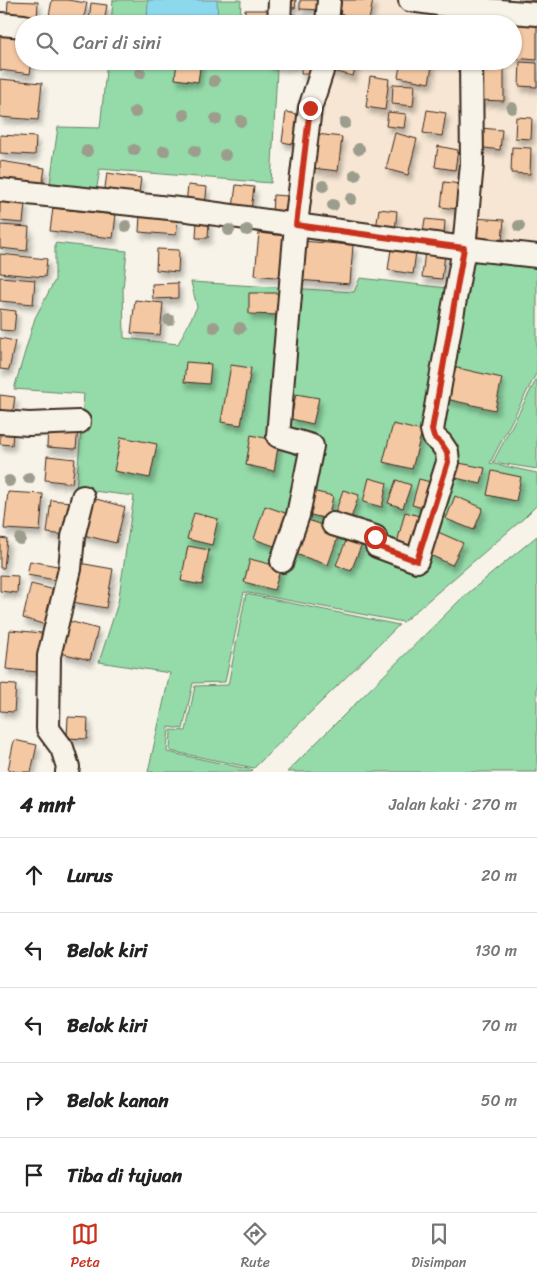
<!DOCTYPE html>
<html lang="id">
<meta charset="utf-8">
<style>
:root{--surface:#fff;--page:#f6f6f6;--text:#222;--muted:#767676;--line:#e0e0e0;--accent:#c8321e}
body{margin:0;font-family:Sriracha,sans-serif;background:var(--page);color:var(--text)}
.stop{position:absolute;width:15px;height:15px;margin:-11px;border:4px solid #c8321e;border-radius:50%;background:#fff}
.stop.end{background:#c8321e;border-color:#fff;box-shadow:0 1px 5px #0008}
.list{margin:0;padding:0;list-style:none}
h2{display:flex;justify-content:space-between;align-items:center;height:65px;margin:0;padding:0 20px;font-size:21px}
h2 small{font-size:16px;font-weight:400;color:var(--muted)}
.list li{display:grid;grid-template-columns:32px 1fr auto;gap:15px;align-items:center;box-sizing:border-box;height:75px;padding:0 20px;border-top:1px solid var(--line)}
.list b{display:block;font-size:19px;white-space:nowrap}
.list em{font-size:16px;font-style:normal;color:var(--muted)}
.icon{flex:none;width:28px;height:28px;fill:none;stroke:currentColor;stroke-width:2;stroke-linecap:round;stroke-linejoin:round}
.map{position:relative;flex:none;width:537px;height:772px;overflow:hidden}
.search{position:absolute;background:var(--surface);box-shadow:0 1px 4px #0004;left:15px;right:15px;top:15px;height:55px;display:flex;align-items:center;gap:12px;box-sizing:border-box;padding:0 18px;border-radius:28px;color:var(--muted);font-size:19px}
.sheet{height:440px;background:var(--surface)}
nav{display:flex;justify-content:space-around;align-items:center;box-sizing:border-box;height:70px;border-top:1px solid var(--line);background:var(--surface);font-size:14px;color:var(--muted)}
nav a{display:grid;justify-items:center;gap:2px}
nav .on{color:var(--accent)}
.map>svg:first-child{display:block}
.built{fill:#f6e6d3}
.green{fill:#94dba9;stroke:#688264}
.water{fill:#8cd8ec;stroke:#6c929a}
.building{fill:#f4c8a3;stroke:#3b2a1e;filter:url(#shadow)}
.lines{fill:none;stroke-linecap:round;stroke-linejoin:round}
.minor-casing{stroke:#3b2a1e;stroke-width:26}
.minor{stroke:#f7f3e8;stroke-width:22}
.tree{fill:#9c9d8c}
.route{stroke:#c8321e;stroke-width:6}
</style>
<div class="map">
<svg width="537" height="772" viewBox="0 0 537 772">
<defs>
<filter id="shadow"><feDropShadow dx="3" dy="5.5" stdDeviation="2.5" flood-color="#0004"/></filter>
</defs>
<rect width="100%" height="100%" fill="#f7f3e8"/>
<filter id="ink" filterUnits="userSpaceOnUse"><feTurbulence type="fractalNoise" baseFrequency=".02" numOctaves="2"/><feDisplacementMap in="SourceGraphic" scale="10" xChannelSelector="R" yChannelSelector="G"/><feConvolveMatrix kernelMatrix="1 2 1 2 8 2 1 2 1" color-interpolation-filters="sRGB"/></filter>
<g filter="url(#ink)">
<path class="built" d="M333,0H441L520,7V0H537V251L302,222L326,61H513V24H330Z"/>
<path class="green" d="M113,0H241L240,24H111Z
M107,61H240L277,70L271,183L100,169L96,193L49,190L58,127L100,128Z
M55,243L127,251L123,288L124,338L178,344L197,307L191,282L354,292L360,278L447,288L452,253L537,265V372L490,463L537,473V505L524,518L403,622L244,592L225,682L193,683L183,729L169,727L167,752L253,770L251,772H148L170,673L99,662L118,603L134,496L76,489L84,394L14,389L35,318L55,280Z
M537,378V469L493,462Z
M537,536V772H287L337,722L461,599Z
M246,594L399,625L254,768L170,751L171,730L186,731L195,686L228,685Z"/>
<path class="water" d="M148,0H217L218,24H147Z"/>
<path class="building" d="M52,0H67L87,3L83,22L49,16Z
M284,0H296L295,8L283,7Z
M300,0H324L323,10L300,9Z
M342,0H373L369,20L339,14Z
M523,0H537V6H523Z
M8,1L38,2L37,21L7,19Z
M91,3L107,5L104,23L89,21Z
M245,10H268V24H246Z
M283,13L298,15L297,24H282Z
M304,16L323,19V24H303Z
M517,18L537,20V60L514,58Z
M506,22V24H481V23Z
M0,29L24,32V61H32L30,74L0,70Z
M177,61H201L198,82L175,79Z
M270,61H296V67L269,65Z
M301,61H318V74H301Z
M331,61H357L353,76L329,70Z
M401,61H433L429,83L398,77Z
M520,62L537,63V87L519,86Z
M479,66H504V101L478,100Z
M370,76L389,79L385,110L366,107Z
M0,79L42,83L38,120L0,117Z
M393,84L415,85L413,106L392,104Z
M427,110L446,113L442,136L423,133Z
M286,112L302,115L298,145L282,142Z
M388,112L406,114L404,128L386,126Z
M516,117L532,118L531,139L515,138Z
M481,128L502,130L500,150L478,147Z
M395,133L417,139L408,175L386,169Z
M316,134L342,137L338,171L312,168Z
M0,135L36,137L35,155L0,153Z
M438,146L458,150L455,170L435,167Z
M512,147L531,148L530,174L511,173Z
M0,161L45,168L42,188L0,181Z
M107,173L141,178L138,200L104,195Z
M444,182L461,184L457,209L441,207Z
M188,185L207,187L205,206L186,204Z
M236,185L254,187L251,210L233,208Z
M273,195L288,196L286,216L272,215Z
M0,201L25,203L23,223L0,221Z
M53,208L116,215L113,238L50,231Z
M379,209L397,211L395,231L376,229Z
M140,215L178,219L176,235L139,232Z
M473,218L504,220L502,240L472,238Z
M425,219L445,221L444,235L423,232Z
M197,221L209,222L208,238H196Z
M0,225L29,227L27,251L0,248Z
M259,233L288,236L284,278L255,275Z
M301,241L353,245L350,284L297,280Z
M157,249L179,250L178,272L156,270Z
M391,249L416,252L413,274L388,270Z
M425,251L445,254L442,279L422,277Z
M0,254L47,259L45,277L0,273Z
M0,277L35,280L33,304L0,301Z
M178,283V298L153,299L152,284Z
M249,293H278V315L249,314Z
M135,300L163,303L160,335L131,333Z
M0,309L16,311L14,331L0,330Z
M0,338L15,341L9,370L0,369Z
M186,362L211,364L209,384L184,382Z
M231,365L251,368L241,425L221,422Z
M453,367L502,378L495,410L446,399Z
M296,394L319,398L313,424L291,419Z
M0,395L15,397L12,416L0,415Z
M393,424L422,431L412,469L383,462Z
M48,426L78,428L76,449L47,447Z
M0,429L13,430L12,445L0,444Z
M251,435L279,441L274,471L246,465Z
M121,437L157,444L150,478L114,471Z
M47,456L75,459L72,483L45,480Z
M459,463L485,468L481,484L456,478Z
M492,471L521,477L516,501L487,495Z
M369,478L387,483L382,507L363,502Z
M419,479L434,483L427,509L412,505Z
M396,480L411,485L403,508L388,503Z
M308,490L333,496L328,519L302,513Z
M343,490L359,495L349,524L333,519Z
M8,492L43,494L40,531L4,529Z
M455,496L483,508L474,530L446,519Z
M89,497L125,507L116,543L79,534Z
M51,500L71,502L67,535L47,533Z
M265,506L291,515L280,548L254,539Z
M405,512L423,517L414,548L397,543Z
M194,513L218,519L212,545L187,539Z
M302,518L340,531L328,565L290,552Z
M438,532L463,543L452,565L428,554Z
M348,536L363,541L351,571L336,565Z
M0,538L7,539L4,568H0Z
M188,546L209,550L202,585L181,581Z
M250,559L281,567L274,590L244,582Z
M30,561L63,567L61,581L27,575Z
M79,563L113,569L106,608L72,602Z
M0,575L18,576L17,593L0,591Z
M31,584L55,590L46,625L23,618Z
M69,621L98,629L90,660L61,653Z
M10,630L42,633L38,672L6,669Z
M0,684L16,685L14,712L0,711Z
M68,717L88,718L87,739L67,738Z
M14,740L37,745L31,772H18L8,770Z"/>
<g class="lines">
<defs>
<path id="minor" d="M410,0L475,9L537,14
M0,24L24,26
M279,24L280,0
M327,24L329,0
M0,190L188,210L464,248L537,256
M0,422L29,424L79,422
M333,524L375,537L377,546L417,561L448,462L447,452L441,443L434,437L432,430L464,248L472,164L471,61
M282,561L298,515L312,446L278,436L296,225L310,108L322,71L323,61
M67,772L68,767L62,748L48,729L49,656L70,569L73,537L83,497"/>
</defs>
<use href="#minor" class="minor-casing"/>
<use href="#minor" class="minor"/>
</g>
<g class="tree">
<circle cx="140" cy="73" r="6"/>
<circle cx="214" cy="81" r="6"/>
<circle cx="512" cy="108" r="6"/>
<circle cx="135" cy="112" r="6"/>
<circle cx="184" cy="115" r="6"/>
<circle cx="216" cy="119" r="6"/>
<circle cx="241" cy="121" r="6"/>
<circle cx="345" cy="123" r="6"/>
<circle cx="359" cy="149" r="6"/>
<circle cx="134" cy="150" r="6"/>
<circle cx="87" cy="151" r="6"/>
<circle cx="164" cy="151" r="6"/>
<circle cx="195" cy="151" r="6"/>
<circle cx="225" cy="155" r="6"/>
<circle cx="355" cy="175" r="6"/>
<circle cx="323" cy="186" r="6"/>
<circle cx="351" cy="199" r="6"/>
<circle cx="333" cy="205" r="6"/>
<circle cx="126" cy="226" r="6"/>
<circle cx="519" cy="226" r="6"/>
<circle cx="229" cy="230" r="6"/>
<circle cx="247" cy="230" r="6"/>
<circle cx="169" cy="320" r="6"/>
<circle cx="214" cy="327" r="6"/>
<circle cx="240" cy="328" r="6"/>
<circle cx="29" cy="478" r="6"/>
<circle cx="9" cy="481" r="6"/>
<circle cx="20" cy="539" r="6"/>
</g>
</g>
<g class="lines" filter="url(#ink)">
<path class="route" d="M310,108L296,225L464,248L432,430L434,437L441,443L447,452L448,462L417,561L377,546L375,537"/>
</g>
</svg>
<div class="stop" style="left:375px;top:537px"></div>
<div class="stop end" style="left:310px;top:108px"></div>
<div class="search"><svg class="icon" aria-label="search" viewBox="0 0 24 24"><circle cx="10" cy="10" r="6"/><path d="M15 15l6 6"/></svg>Cari di sini</div>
</div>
<section class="sheet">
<h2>4 mnt<small>Jalan kaki · 270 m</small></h2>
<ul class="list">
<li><svg class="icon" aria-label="ahead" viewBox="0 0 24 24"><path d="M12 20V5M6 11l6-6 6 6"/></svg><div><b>Lurus</b></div><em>20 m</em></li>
<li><svg class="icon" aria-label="left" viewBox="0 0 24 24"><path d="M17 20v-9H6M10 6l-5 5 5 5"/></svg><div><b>Belok kiri</b></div><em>130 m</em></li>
<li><svg class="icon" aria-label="left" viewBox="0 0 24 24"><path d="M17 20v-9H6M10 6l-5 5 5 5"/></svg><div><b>Belok kiri</b></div><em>70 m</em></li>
<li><svg class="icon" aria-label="right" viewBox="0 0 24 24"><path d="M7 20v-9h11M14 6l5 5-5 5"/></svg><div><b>Belok kanan</b></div><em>50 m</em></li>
<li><svg class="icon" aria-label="arrive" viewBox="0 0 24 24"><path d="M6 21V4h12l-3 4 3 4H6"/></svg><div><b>Tiba di tujuan</b></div></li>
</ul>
</section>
<nav>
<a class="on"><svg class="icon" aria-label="map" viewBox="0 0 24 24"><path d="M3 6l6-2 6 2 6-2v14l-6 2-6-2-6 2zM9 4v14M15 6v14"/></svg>Peta</a>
<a><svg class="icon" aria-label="directions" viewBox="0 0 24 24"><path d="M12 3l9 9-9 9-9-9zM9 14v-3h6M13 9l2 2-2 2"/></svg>Rute</a>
<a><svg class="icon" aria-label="saved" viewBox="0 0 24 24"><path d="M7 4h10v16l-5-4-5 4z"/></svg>Disimpan</a>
</nav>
